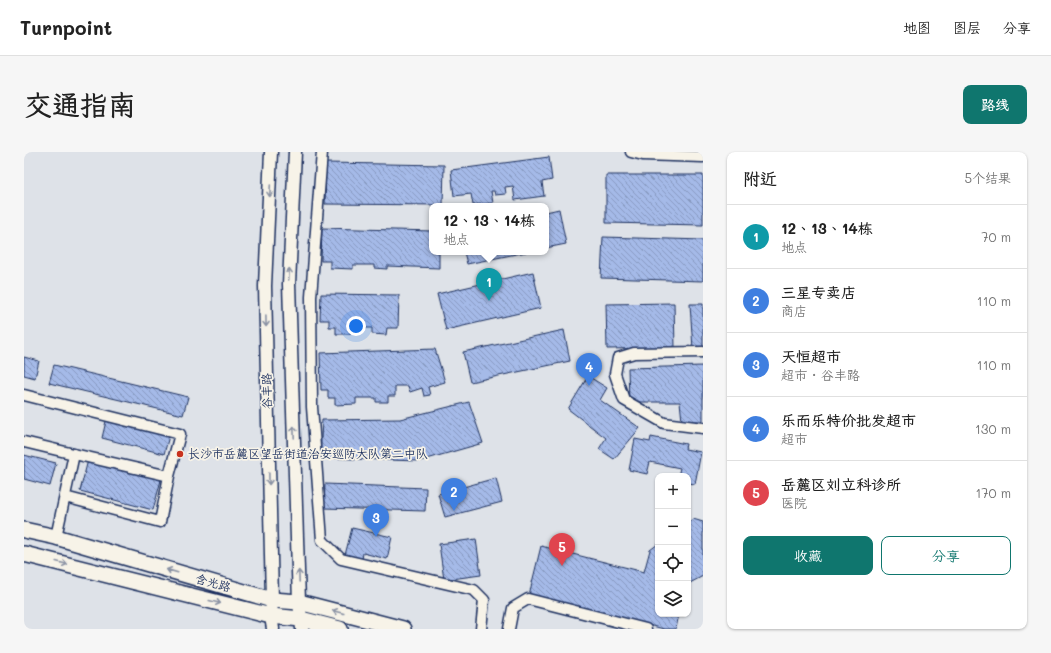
<!DOCTYPE html>
<html lang="zh">
<meta charset="utf-8">
<style>
:root{--surface:#fff;--page:#f6f6f6;--text:#222;--muted:#767676;--line:#e0e0e0;--accent:#0f766e}
body{margin:0;font-family:Mali,"LXGW WenKai TC",sans-serif;background:var(--page);color:var(--text)}
.controls{position:absolute;right:12px;bottom:12px;display:grid;overflow:hidden;border-radius:8px;box-shadow:0 1px 3px #0004}
.controls button{width:36px;height:36px;display:grid;place-items:center;padding:0;border:0;border-bottom:1px solid var(--line);background:var(--surface);color:var(--text);font:20px sans-serif}
.you{position:absolute;left:332px;top:174px;width:14px;height:14px;margin:-10px;border:3px solid #fff;border-radius:50%;background:#1a73e8;box-shadow:0 0 0 6px #1a73e833}
.badge{display:grid;place-items:center;width:26px;height:26px;border-radius:50%;background:var(--accent);color:#fff;font-size:13px;font-weight:700}
.pin{position:absolute;translate:-50% -33px;filter:drop-shadow(0 1px 2px #0008)}
.pin::after{content:'';position:absolute;top:21px;width:14px;height:12px;background:inherit;clip-path:polygon(0 0,100% 0,50% 100%)}
.popup{position:absolute;left:405px;top:51px;width:120px;height:52px;box-sizing:border-box;display:grid;place-content:center;border-radius:8px;background:var(--surface);filter:drop-shadow(0 1px 3px #0005);font-size:13px;white-space:nowrap;color:var(--muted)}
.popup b{font-size:15px;color:var(--text)}
.popup::after{content:'';position:absolute;left:50%;top:100%;margin-left:-8px;border:8px solid transparent;border-top-color:var(--surface)}
.list{margin:0;padding:0;list-style:none}
h2{display:flex;justify-content:space-between;align-items:center;height:52px;margin:0;padding:0 16px;font-size:17px}
h2 small{font-size:13px;font-weight:400;color:var(--muted)}
.list li{display:grid;grid-template-columns:26px 1fr auto;gap:12px;align-items:center;box-sizing:border-box;height:64px;padding:0 16px;border-top:1px solid var(--line)}
.list b{display:block;font-size:15px;white-space:nowrap}
.list p{margin:0;font-size:13px;white-space:nowrap;color:var(--muted)}
.list em{font-size:13px;font-style:normal;color:var(--muted)}
.actions{display:flex;gap:8px;padding:12px 16px}
.actions a{flex:1;padding:9px 0;border:1px solid var(--accent);border-radius:8px;text-align:center;font-size:14px;color:var(--accent)}
.actions .main{background:var(--accent);color:#fff}
.icon{flex:none;width:22px;height:22px;fill:none;stroke:currentColor;stroke-width:2;stroke-linecap:round;stroke-linejoin:round}
.map{position:relative;flex:none;width:679px;height:477px;overflow:hidden;border-radius:8px}
header{display:flex;align-items:center;gap:24px;box-sizing:border-box;height:56px;padding:0 20px;background:var(--surface);border-bottom:1px solid var(--line)}
header strong{font-size:19px}
nav{display:flex;gap:22px;margin-inline-start:auto;font-size:14px}
.intro{display:flex;align-items:center;justify-content:space-between;box-sizing:border-box;height:96px;padding:0 24px}
h1{margin:0;font-size:28px}
.button{padding:10px 18px;border-radius:8px;background:var(--accent);color:#fff;font-size:14px;font-weight:700}
main{display:flex;gap:24px;padding:0 24px}
aside{flex:1;background:var(--surface);border-radius:8px;box-shadow:0 1px 3px #0004}
.map>svg:first-child{display:block}
.building{fill:url(#building-back-hatch);stroke:#1b2f5e}
.lines{fill:none;stroke-linecap:round;stroke-linejoin:round}
.minor-casing{stroke:#1b2f5e;stroke-width:13}
.tertiary-casing{stroke:#1b2f5e;stroke-width:15}
.primary-casing{stroke:#1b2f5e;stroke-width:18}
.minor{stroke:#f7f3e8;stroke-width:10}
.tertiary{stroke:#f7f3e8;stroke-width:12}
.primary{stroke:#f7f3e8;stroke-width:15}
.oneway{stroke:#8991a3}
.poi-dot{fill:#c8321e;stroke:#f7f3e8;stroke-width:1.5}
.labels{text-anchor:middle;stroke-width:3.5;stroke-linejoin:round;paint-order:stroke}
.street-label{font-size:12px;fill:#1b2f5e;stroke:#f7f3e8}
.poi-label{font-size:12px;fill:#1b2f5e;stroke:#f7f3e8;text-anchor:start}
</style>
<header>
<strong>Turnpoint</strong>
<nav><a>地图</a><a>图层</a><a>分享</a></nav>
</header>
<div class="intro"><h1>交通指南</h1><a class="button">路线</a></div>
<main>
<div class="map">
<svg width="679" height="477" viewBox="0 0 679 477">
<defs>
<pattern id="building-back-hatch" width="6" height="6" patternUnits="userSpaceOnUse"><rect width="6" height="6" fill="#a5bae8"/><path d="M-1 5l2 2M0 0l6 6M5-1l2 2" fill="none" stroke="#8698bf"/></pattern>
</defs>
<rect width="100%" height="100%" fill="#dee2e8"/>
<filter id="ink" filterUnits="userSpaceOnUse"><feTurbulence type="fractalNoise" baseFrequency=".025" numOctaves="2"/><feDisplacementMap in="SourceGraphic" scale="8" xChannelSelector="R" yChannelSelector="G"/><feConvolveMatrix kernelMatrix="1 2 1 2 8 2 1 2 1" color-interpolation-filters="sRGB"/></filter>
<g filter="url(#ink)">
<path class="building" d="M525,5L528,28L518,30L520,44L491,48L489,34L481,35L482,42L471,43L470,39H467L469,51L449,53L447,42L430,44L427,18Z
M302,11L420,13L419,53L301,52Z
M582,23H679V73L582,71Z
M535,57L542,92L522,96V60Z
M298,76L408,79V100H415V116L363,114V117L350,116V113H329V117L306,116V109H297Z
M579,85L679,88V129L577,126Z
M440,100H502L443,112Z
M509,120L517,156L422,178L413,142Z
M297,142L375,143L374,176H363L362,183L348,182V176H334V172H331V177L327,176L326,182H312V175H305V168H296Z
M650,151L651,196L583,197L582,152Z
M666,152H679V196L669,197Z
M540,178L546,209L446,230L439,200Z
M411,197L421,230L404,235L406,243L400,244L398,236L386,240L384,234H371V244H364V250H352V246H332V252L311,253V246H304V238H297L296,201Z
M0,205L15,209L11,226L0,223Z
M30,213L164,245L159,263L25,231Z
M679,214V269H658L656,250H605L604,216Z
M564,224L583,236L576,248L616,276L590,307L575,297L582,286L544,257Z
M445,250L459,291L396,309L296,306L298,268L376,267Z
M82,269L145,284L140,302L78,286Z
M627,285L662,292L661,297L677,300L671,332L664,331V324H654L656,316L626,310L623,322L605,318L611,287L626,290Z
M0,303L32,311L26,334L0,327Z
M64,308L137,328L129,358L56,339Z
M472,326L478,350L421,365L414,342Z
M301,332L402,336L401,359L300,356Z
M669,367L679,370V424L664,432V371Z
M328,376L368,385L363,407L339,401L338,407L321,403Z
M452,387L457,423L420,428L415,392Z
M634,392V462H655L652,477H640L505,443L517,394L620,420L626,398Z"/>
<g class="lines">
<defs>
<path id="minor" d="M298,0L287,145L288,255L298,388L317,407L450,438L460,448L457,477
M607,0L619,3L679,5
M679,200L610,201L594,206L591,222L600,248L640,271L679,276
M0,243L156,282L145,324L136,370L41,345
M0,290L50,302
M32,385L50,302L145,324
M485,477L489,456L504,447L622,477"/>
<path id="tertiary" d="M247,0L241,134L248,448L247,464L249,477
M271,0L265,132L275,450L278,477"/>
<path id="primary" d="M0,378L32,385L248,448L275,450L379,477
M0,402L247,464L277,467L316,477"/>
</defs>
<use href="#minor" class="minor-casing"/>
<use href="#tertiary" class="tertiary-casing"/>
<use href="#primary" class="primary-casing"/>
<use href="#minor" class="minor"/>
<use href="#tertiary" class="tertiary"/>
<use href="#primary" class="primary"/>
</g>
<defs><path id="oneway-shaft" d="M-6 0H5M1.5-3L5.5 0L1.5 3" fill="none" stroke-width="1.6" stroke-linecap="round" stroke-linejoin="round"/></defs>
<g class="oneway">
<use href="#oneway-shaft" transform="translate(246 39) rotate(93)"/>
<use href="#oneway-shaft" transform="translate(265 122) rotate(-87)"/>
<use href="#oneway-shaft" transform="translate(242 169) rotate(89)"/>
<use href="#oneway-shaft" transform="translate(270 280) rotate(-92)"/>
<use href="#oneway-shaft" transform="translate(245 327) rotate(89)"/>
<use href="#oneway-shaft" transform="translate(38 411) rotate(14)"/>
<use href="#oneway-shaft" transform="translate(148 419) rotate(-164)"/>
<use href="#oneway-shaft" transform="translate(275 424) rotate(-92)"/>
<use href="#oneway-shaft" transform="translate(191 450) rotate(14)"/>
<use href="#oneway-shaft" transform="translate(314 460) rotate(-165)"/>
</g>
</g>
<circle class="poi-dot" cx="156" cy="302" r="4"/>
<g class="labels">
<g class="street-label">
<text transform="translate(243 239) rotate(-91)" y="4">谷丰路</text>
<text transform="translate(189 431) rotate(16)" y="4">含光路</text>
</g>
<g class="poi-label">
<text x="164" y="306">长沙市岳麓区望岳街道治安巡防大队第二中队</text>
</g>
</g>
</svg>
<div class="controls">
<button>+</button>
<button>−</button>
<button><svg class="icon" aria-label="locate" viewBox="0 0 24 24"><circle cx="12" cy="12" r="6"/><path d="M12 2v4M12 18v4M2 12h4M18 12h4"/></svg></button>
<button><svg class="icon" aria-label="layers" viewBox="0 0 24 24"><path d="M12 4l9 5-9 5-9-5zM3 14l9 5 9-5"/></svg></button>
</div>
<div class="you"></div>
<div class="pin badge" style="left:465px;top:149px;background:#0f9aa8">1</div>
<div class="popup"><b>12、13、14栋</b>地点</div>
<div class="pin badge" style="left:430px;top:359px;background:#3f7fe0">2</div>
<div class="pin badge" style="left:352px;top:385px;background:#3f7fe0">3</div>
<div class="pin badge" style="left:565px;top:234px;background:#3f7fe0">4</div>
<div class="pin badge" style="left:538px;top:414px;background:#e0444e">5</div>
</div>
<aside>
<h2>附近<small>5个结果</small></h2>
<ul class="list">
<li><span class="badge" style="background:#0f9aa8">1</span><div><b>12、13、14栋</b><p>地点</p></div><em>70 m</em></li>
<li><span class="badge" style="background:#3f7fe0">2</span><div><b>三星专卖店</b><p>商店</p></div><em>110 m</em></li>
<li><span class="badge" style="background:#3f7fe0">3</span><div><b>天恒超市</b><p>超市 · 谷丰路</p></div><em>110 m</em></li>
<li><span class="badge" style="background:#3f7fe0">4</span><div><b>乐而乐特价批发超市</b><p>超市</p></div><em>130 m</em></li>
<li><span class="badge" style="background:#e0444e">5</span><div><b>岳麓区刘立科诊所</b><p>医院</p></div><em>170 m</em></li>
</ul>
<div class="actions"><a class="main">收藏</a><a>分享</a></div>
</aside>
</main>
